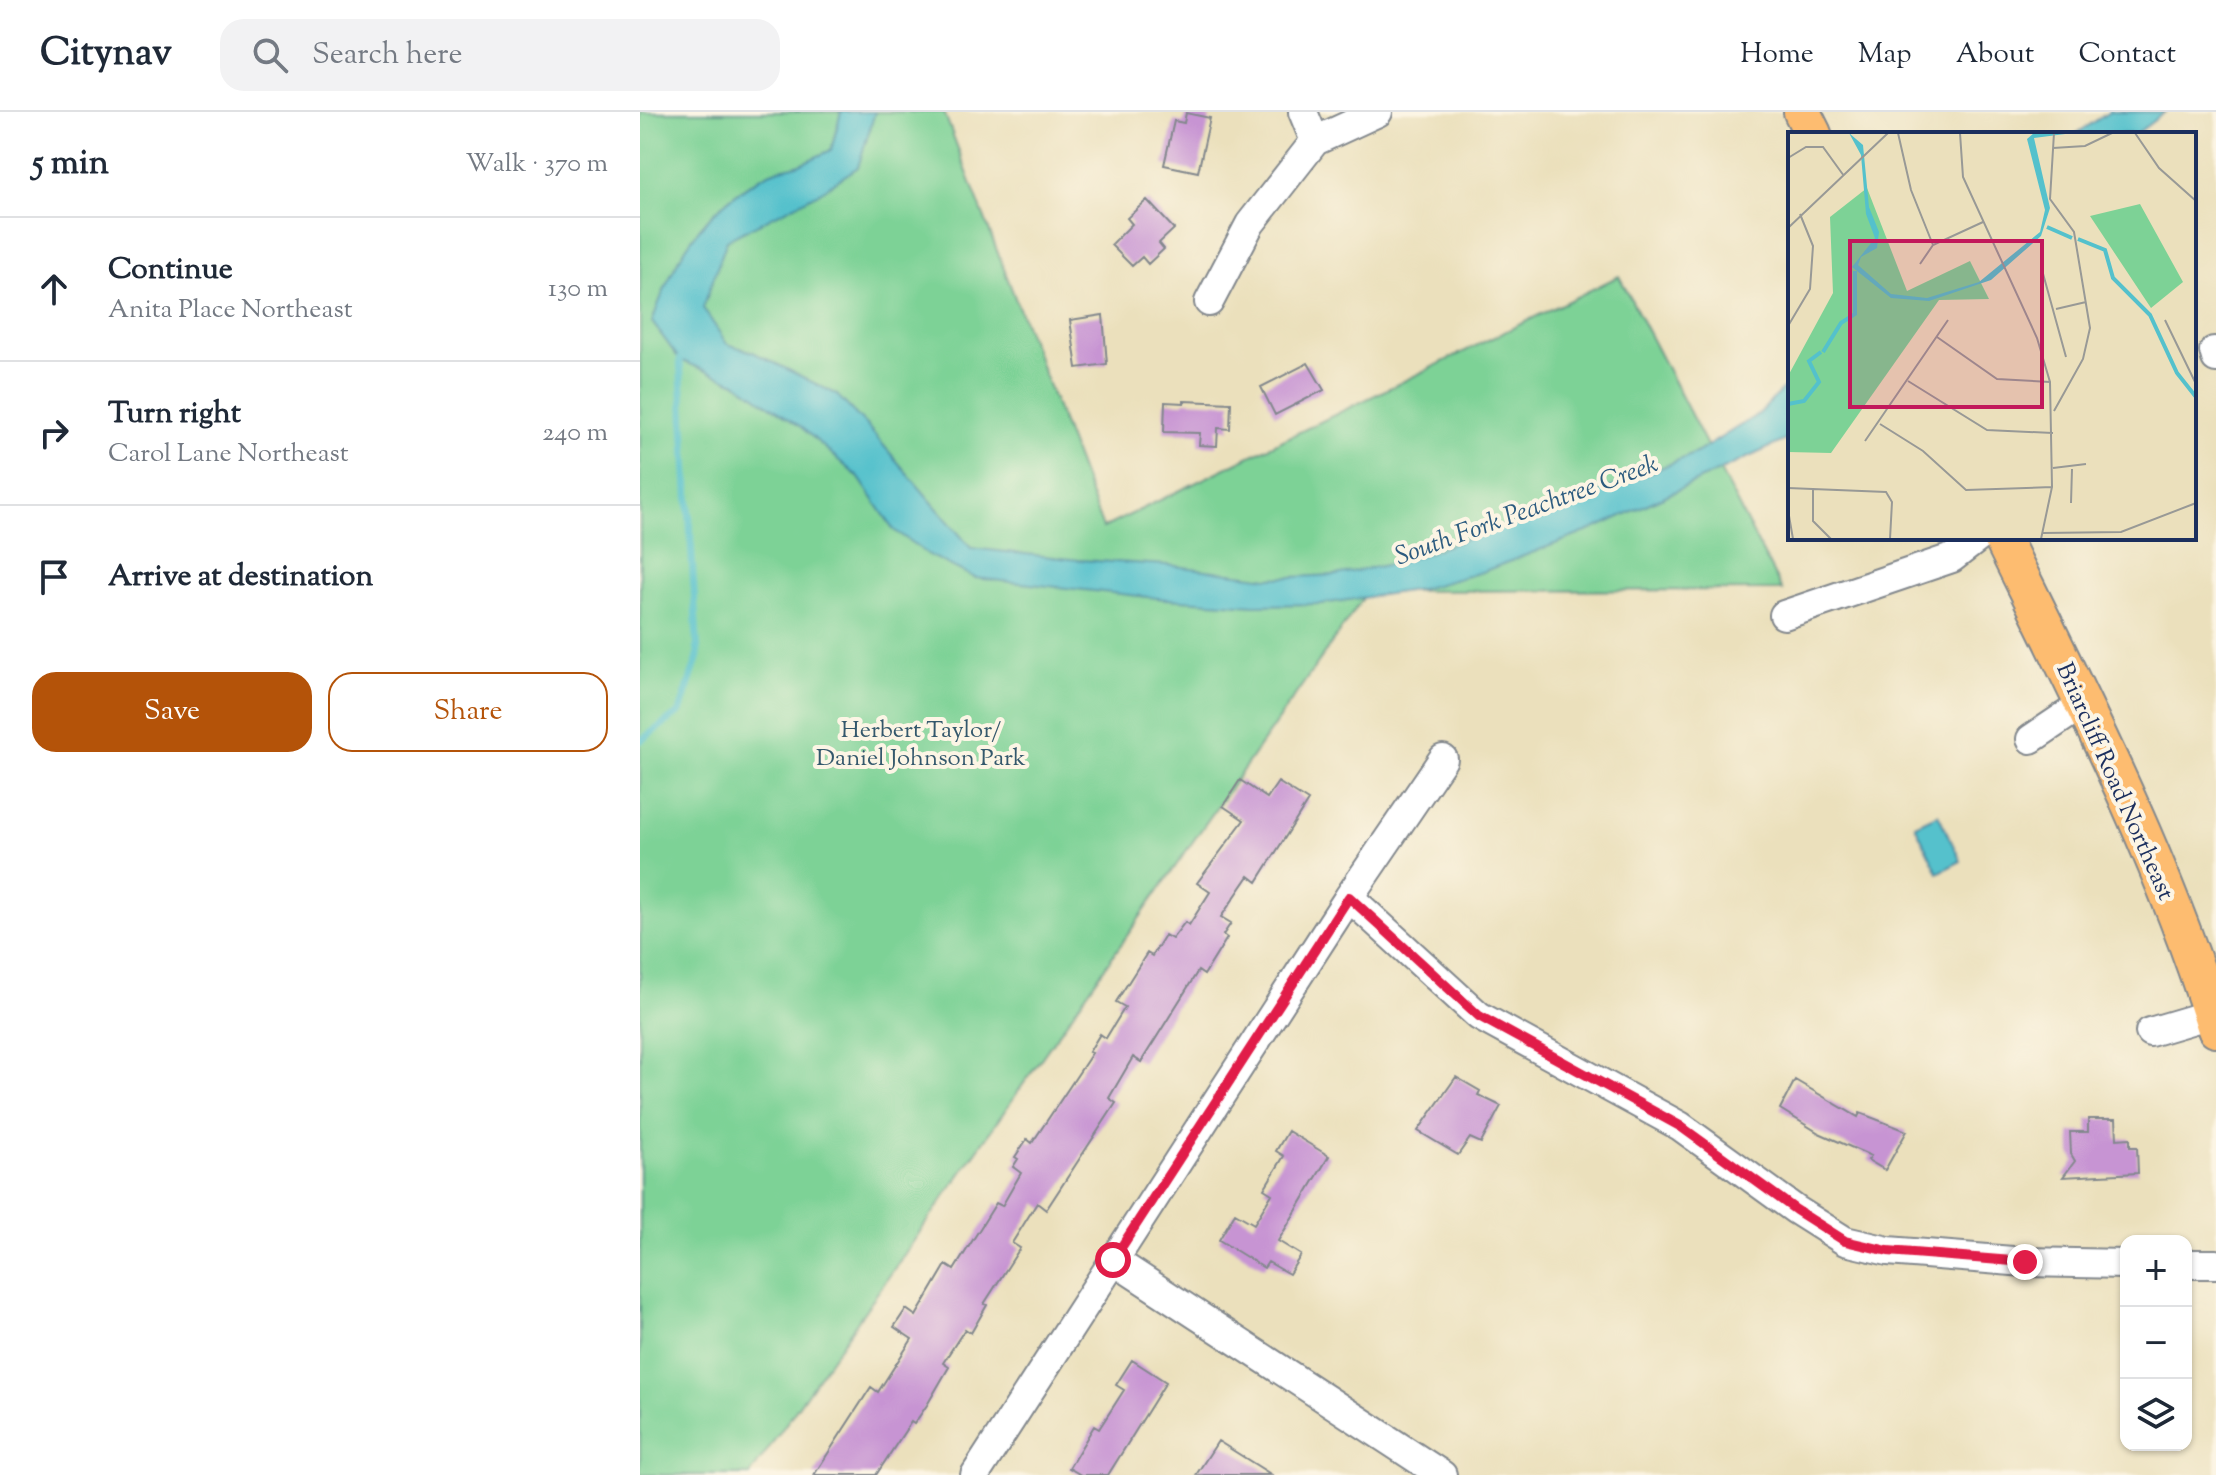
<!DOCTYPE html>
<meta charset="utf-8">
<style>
:root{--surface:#fff;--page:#f2f2f3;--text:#1f2937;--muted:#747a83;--line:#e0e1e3;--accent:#b45309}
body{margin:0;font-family:"Sorts Mill Goudy",serif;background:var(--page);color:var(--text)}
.controls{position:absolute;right:24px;bottom:24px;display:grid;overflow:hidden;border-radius:16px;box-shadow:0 2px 6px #0004}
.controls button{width:72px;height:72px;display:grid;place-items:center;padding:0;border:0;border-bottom:2px solid var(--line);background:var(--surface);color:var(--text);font:40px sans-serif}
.stop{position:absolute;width:24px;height:24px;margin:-18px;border:6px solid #e11d48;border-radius:50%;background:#fff}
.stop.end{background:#e11d48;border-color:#fff;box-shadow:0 2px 8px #0008}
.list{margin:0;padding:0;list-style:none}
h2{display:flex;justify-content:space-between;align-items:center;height:104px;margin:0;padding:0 32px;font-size:34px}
h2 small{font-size:26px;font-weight:400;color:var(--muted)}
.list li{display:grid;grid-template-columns:52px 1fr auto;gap:24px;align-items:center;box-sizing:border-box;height:144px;padding:0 32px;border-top:2px solid var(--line)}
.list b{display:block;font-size:30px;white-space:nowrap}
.list p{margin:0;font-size:26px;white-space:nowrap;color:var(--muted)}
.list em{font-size:26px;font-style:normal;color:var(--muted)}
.actions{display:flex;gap:16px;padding:24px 32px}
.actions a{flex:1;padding:18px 0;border:2px solid var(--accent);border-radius:24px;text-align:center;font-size:28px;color:var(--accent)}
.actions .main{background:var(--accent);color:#fff}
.icon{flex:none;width:44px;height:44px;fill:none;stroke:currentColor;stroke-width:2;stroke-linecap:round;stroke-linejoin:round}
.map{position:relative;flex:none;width:1576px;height:1363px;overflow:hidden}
header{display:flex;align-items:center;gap:48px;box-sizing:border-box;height:112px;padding:0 40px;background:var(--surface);border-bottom:2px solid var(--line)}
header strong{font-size:38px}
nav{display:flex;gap:44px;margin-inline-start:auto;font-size:28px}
.search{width:560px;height:72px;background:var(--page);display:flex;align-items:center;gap:20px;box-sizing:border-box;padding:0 28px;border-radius:24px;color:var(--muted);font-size:30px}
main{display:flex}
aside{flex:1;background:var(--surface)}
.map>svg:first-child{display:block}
.green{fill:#7dd296;stroke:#4c807a;stroke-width:2}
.water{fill:#54c1cc;stroke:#387895;stroke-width:2}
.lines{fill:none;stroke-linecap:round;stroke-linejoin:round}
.stream{stroke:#54c1cc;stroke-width:7}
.building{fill:#c794d3}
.minor-casing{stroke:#83888d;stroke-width:32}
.major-casing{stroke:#83888d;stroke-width:40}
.minor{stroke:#fff;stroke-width:28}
.major{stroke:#fdbc6f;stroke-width:36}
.route{stroke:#e11d48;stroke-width:10}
.labels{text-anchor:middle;stroke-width:8;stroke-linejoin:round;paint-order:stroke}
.park-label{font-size:24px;fill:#34586c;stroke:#fcf5e5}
.street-label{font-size:24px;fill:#1b2f5e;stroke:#fcf5e5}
.water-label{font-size:26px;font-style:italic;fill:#2c5b7f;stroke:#fcf5e5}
.inset-river{fill:none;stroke:#54c1cc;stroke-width:4}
.inset-road{fill:none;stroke:#989996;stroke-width:2}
.view{fill:#c2185b;fill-opacity:0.15;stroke:#c2185b;stroke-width:4}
.inset-edge{fill:none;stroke:#1b2f5e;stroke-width:4}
</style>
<header>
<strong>Citynav</strong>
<div class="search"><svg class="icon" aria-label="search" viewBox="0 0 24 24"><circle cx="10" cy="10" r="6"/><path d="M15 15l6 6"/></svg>Search here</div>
<nav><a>Home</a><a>Map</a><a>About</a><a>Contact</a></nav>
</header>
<main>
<aside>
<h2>5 min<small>Walk · 370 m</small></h2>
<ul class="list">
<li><svg class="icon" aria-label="ahead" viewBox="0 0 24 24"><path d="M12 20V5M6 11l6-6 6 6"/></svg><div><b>Continue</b><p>Anita Place Northeast</p></div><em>130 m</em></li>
<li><svg class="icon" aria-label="right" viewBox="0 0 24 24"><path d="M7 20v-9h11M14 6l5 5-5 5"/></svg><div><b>Turn right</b><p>Carol Lane Northeast</p></div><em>240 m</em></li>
<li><svg class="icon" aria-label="arrive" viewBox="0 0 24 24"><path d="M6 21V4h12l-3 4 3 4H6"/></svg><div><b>Arrive at destination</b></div></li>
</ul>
<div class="actions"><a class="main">Save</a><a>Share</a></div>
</aside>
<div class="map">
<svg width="1576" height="1363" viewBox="0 0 1576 1363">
<rect width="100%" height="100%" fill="#fcf5e5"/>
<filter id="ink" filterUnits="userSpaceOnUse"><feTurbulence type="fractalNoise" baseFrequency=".0125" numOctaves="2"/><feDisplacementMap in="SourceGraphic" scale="16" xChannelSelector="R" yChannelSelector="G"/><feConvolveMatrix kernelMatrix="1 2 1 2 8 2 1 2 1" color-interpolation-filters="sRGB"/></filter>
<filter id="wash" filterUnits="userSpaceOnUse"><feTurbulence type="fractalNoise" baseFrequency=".006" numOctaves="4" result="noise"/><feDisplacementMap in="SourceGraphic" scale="32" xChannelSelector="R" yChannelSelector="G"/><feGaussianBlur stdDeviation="1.8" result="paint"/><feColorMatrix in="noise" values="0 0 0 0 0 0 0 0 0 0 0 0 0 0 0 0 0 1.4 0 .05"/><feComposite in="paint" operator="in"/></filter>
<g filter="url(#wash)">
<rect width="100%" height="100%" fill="#ebe0bc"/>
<path class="green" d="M0,0H304L463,416L979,164L1142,478L728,479L110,1363H0Z"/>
<path class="water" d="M201,0H235L218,55L177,82L87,128L63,196L87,232L113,240L196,282L227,314L331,436L439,448L527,453L629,466L696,463L761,450L994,367L1058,340L1120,301L1150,269V326L954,417L842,460L781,477L682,492L615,493L526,487L335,466L289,443L254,418L219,366L161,315L98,272L40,248L12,210C35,143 63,97 127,62C136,57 147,56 157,53C168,49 180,43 191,38Z
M1469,0H1525L1496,22H1436Z
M1298,702L1321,749L1298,761L1275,713Z"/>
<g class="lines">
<path class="stream" d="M0,629L40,600L58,544L40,248"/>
</g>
<g id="blocks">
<path class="building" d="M546,1L570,6L558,60L524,53L534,9L544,11Z
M507,88L534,117L519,131L524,137L508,152L502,145L492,154L471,133L492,112L487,106Z
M463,203L467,252L437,256L430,208Z
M668,251L684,278L635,303L621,275Z
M544,289L591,291L590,317L578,316L577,334L559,333L560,321L524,320L525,290L544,291Z
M600,668L627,686L638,670L668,689L617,770L609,764L581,805L591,811L583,823L587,826L564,863L558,859L501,950L493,945L469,986L476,991L406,1098L397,1091L372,1131L380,1136L344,1192L347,1193L331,1221L325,1217L303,1251L309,1255L287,1293L274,1312L271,1310L236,1363H174L231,1275L238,1280L272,1227L254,1215L266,1197L276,1204L306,1153L314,1158L356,1091L362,1094L381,1061L373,1055L378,1047L375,1045L387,1027L392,1031L452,941L449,940L460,922L466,926L485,895L476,890L507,841L512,844L525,823L532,827L545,810L549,813L570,780L557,771L604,708L583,694Z
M816,965L840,979L838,983L861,994L841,1031L830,1026L818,1043L778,1019Z
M1155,968L1218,1005L1220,1001L1267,1019L1245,1058L1228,1048L1231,1044L1179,1021L1140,997Z
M1448,1007H1476L1477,1027L1490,1026V1035H1497L1498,1061L1423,1065L1435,1049L1431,1042L1430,1020H1448Z
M648,1019L689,1044L638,1129L661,1143L649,1162L628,1150L624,1156L579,1128L595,1101L614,1112L632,1082L624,1077L644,1044L636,1039Z
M492,1248L526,1270L468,1363H441L429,1356L454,1314L459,1317L484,1278L476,1273Z
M578,1329L632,1363H556Z"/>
</g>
</g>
<g filter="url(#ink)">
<use href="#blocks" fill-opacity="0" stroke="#83888d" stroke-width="2"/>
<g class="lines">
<defs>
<path id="minor" d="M663,0L675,29
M569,190L610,112L675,29L738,0
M1574,239L1576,246
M1144,503L1312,446L1338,426
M1391,627L1443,592
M709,785L839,904L1040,1014L1156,1098L1205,1129L1248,1139L1385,1150L1486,1152
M1510,920L1571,902
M473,1148L802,1363
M1546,1152H1576
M335,1363L709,785L803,647"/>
<path id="major" d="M1162,0L1173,22
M1362,426C1440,585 1524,748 1576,917"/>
</defs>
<use href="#minor" class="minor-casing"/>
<use href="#major" class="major-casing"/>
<use href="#minor" class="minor"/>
<use href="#major" class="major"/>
</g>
</g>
<g class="lines" filter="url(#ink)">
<path class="route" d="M473,1148L709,785L839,904L1040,1014L1156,1098L1205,1129L1248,1139L1385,1150"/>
</g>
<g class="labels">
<g class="park-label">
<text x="281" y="625">Herbert Taylor/<tspan x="281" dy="28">Daniel Johnson Park</tspan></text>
</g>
<g class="street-label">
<text transform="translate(1476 669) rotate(66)" y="8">Briarcliff Road Northeast</text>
</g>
<g class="water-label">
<text transform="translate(886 397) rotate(-20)" y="9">South Fork Peachtree Creek</text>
</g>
</g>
<g transform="translate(1148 20)">
<rect width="408" height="408" fill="#ebe0bc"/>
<path d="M79,56L119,159L182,129L201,167L151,168L43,321L0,320V244L45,161L42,85ZM352,72L395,150L363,176L302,84Z" fill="#7dd296"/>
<path d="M61,1L75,13L81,75L91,100L89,116L73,125L70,133L103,162L139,166L191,150L252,100L257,78L239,7L246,1H285L246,6L262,76L253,104L203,148L141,169L103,166L64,135L87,106L78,82L73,23Z" fill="#54c1cc"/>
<path class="inset-river" d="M259,95L284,106M290,107L317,118L325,146L362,183L389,241L408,265M35,220L53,191L67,182V139M0,272L16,269L31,250L21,229L33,220"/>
<path class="inset-road" d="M110,1L123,58L145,113M172,1L175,45L249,206L262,250L264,355L253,407M347,1L371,36L408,69M265,16L297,14L324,1M0,26L18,15H35L56,44M0,96L100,1M132,132L145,113L195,90M254,138L278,225M268,177L298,170M377,188L408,252M0,194L22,157L25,114L12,82M149,205L209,247L262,250M120,249L199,298L265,301M266,279L295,227L302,196L286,100L262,67L266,1M92,292L135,319L178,358L264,355M77,309L160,188M265,336L298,332M0,356L98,360L104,370L102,407M25,357V389L43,407M283,371L284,337M0,378L5,407M255,401L333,400L408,371"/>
<path class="view" d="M62,109H254V275H62Z"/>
<rect width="408" height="408" class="inset-edge"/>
</g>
</svg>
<div class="controls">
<button>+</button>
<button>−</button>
<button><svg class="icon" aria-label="layers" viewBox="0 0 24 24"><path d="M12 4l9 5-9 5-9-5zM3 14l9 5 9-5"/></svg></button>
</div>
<div class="stop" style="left:473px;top:1148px"></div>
<div class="stop end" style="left:1385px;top:1150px"></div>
</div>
</main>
